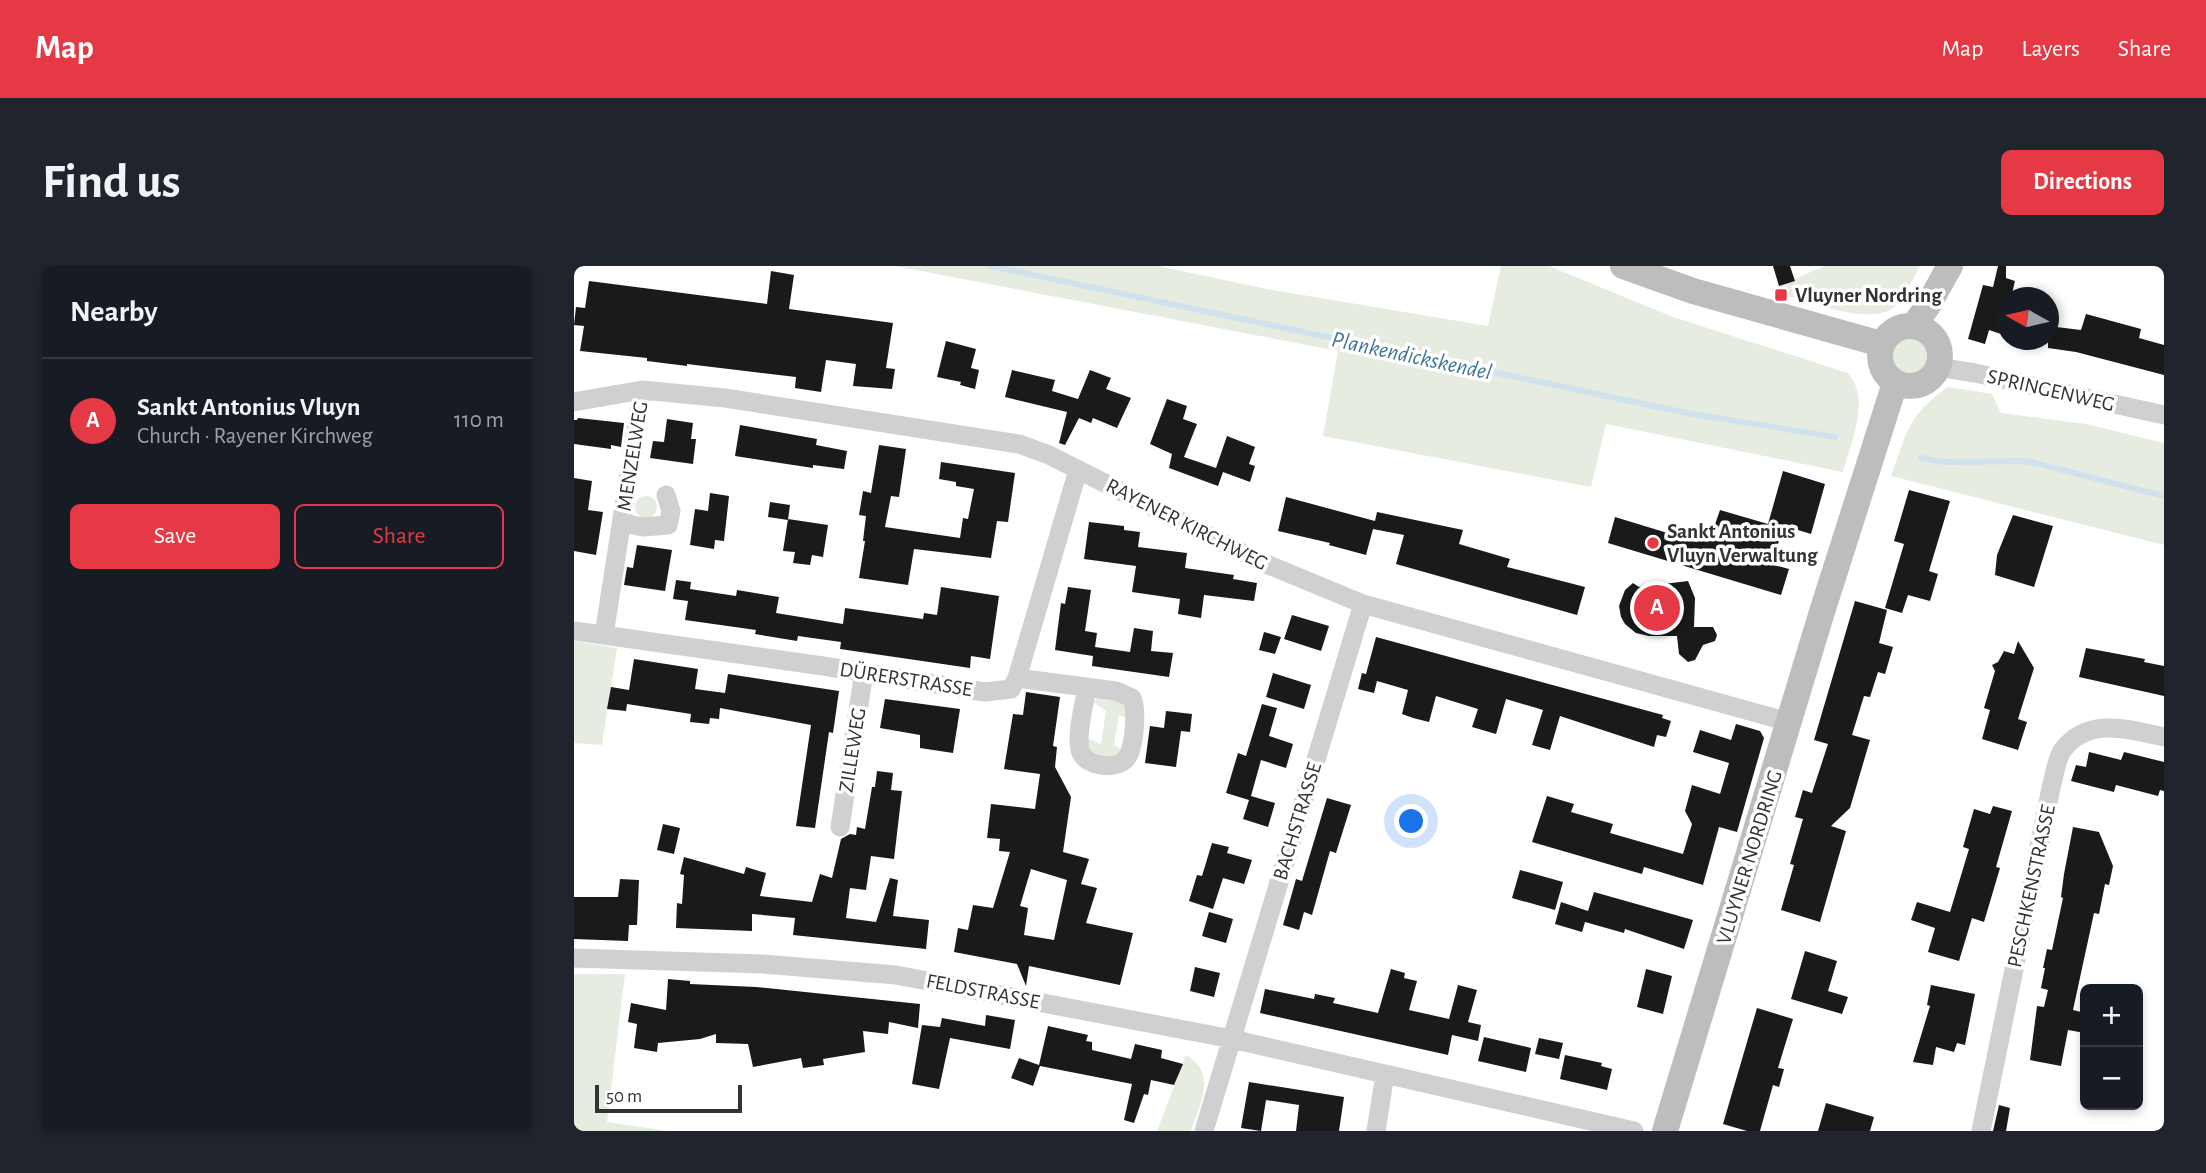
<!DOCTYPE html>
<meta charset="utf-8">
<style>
:root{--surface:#171b24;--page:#20242c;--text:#f1f3f6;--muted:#9ea1a6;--line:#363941;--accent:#e63946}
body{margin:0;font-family:"Alegreya Sans",sans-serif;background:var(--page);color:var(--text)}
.controls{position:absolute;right:21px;bottom:21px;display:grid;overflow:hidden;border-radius:10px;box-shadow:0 4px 10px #0003}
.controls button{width:63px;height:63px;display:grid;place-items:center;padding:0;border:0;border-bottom:2px solid var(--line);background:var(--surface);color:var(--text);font:35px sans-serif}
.compass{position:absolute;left:1422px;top:21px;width:63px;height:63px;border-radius:50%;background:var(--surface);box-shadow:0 4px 10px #0003;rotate:278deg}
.scale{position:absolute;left:21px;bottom:18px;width:147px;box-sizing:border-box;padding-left:7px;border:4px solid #333;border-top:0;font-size:19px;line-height:24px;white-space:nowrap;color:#333;-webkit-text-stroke:5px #fff;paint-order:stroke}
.you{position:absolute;left:838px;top:556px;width:24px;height:24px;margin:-18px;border:5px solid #fff;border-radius:50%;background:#1a73e8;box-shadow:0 0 0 10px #1a73e833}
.badge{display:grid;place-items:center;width:46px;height:46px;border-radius:50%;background:var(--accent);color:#fff;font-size:23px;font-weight:700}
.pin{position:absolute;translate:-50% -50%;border:4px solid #fff;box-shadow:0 2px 7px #0006}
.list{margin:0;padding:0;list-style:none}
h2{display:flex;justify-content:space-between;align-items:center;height:91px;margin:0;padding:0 28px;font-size:30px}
h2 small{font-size:23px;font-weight:400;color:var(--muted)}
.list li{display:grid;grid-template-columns:46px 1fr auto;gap:21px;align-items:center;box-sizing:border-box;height:126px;padding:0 28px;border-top:2px solid var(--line)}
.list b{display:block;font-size:26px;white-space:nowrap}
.list p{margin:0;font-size:23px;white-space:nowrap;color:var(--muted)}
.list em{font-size:23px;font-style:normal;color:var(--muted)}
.actions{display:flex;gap:14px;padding:21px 28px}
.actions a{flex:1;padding:16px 0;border:2px solid var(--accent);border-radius:10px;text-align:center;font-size:24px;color:var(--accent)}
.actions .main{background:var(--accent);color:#fff}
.map{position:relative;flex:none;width:1590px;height:865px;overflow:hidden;border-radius:10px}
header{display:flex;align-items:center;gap:42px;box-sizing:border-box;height:98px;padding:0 35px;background:var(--accent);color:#fff}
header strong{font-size:33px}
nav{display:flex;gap:38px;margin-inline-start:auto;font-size:24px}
.intro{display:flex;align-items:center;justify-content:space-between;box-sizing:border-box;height:168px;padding:0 42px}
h1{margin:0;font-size:49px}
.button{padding:18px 32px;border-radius:10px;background:var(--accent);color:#fff;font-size:24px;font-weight:700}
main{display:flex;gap:42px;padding:0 42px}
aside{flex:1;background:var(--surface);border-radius:10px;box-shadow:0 4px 10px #0003}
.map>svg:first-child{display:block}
.green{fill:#e6ecdf}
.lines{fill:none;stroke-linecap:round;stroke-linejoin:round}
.stream{stroke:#cfe2ee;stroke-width:6}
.building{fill:#1a1a1a;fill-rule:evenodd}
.street{stroke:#d0d0d0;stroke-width:19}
.secondary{stroke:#bdbdbd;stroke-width:26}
.poi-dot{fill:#e63946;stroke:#fff;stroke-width:2.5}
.labels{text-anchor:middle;stroke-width:7;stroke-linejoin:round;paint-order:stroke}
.poi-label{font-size:21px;font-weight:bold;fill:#333;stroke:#fff;text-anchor:start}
.street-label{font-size:21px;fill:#333;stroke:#fff}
.water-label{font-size:23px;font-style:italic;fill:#3f7597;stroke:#fff}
</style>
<header>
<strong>Map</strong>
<nav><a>Map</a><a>Layers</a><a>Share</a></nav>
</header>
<div class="intro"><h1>Find us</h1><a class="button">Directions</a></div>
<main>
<aside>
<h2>Nearby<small></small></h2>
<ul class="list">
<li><span class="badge">A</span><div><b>Sankt Antonius Vluyn</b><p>Church · Rayener Kirchweg</p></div><em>110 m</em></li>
</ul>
<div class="actions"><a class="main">Save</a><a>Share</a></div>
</aside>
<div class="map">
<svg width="1590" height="865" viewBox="0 0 1590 865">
<rect width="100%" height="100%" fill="#fff"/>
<path class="green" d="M321,0H584L693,23L914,60L927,0H975L1099,51L1274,107C1297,133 1277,176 1269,206L1032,158L1017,221L749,170L764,85Z
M1250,0H1346C1338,13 1332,32 1319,42C1294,61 1224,32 1196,24Z
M1317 90a18 18 0 1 1 36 0a18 18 0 1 1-36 0Z
M1374,121L1418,128L1427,147L1512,158L1590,177V279L1317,210C1333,166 1334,149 1374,121Z
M61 241a11 11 0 1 1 22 0a11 11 0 1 1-22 0Z
M0,375L43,382L28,479L0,477Z
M526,430L551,433L557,454L545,449L540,479L552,485L528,494L516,485L513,472L527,478L532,445L519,436Z
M0,708H51L33,856L94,865H0Z
M612,789C644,807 626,837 617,865H583Z"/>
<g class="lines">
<path class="stream" d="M417,0L1113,147L1261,171
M1347,192L1370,196L1453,195L1590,230"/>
</g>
<path class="building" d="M1199,0H1216L1221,15L1205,20Z
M1424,0H1432V12L1441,15L1437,32H1432V48L1427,68L1415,64L1411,78L1394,73L1409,19L1419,21Z
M197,5L220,9L215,43L319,57L312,102L321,103L318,123L279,120L282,98L252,94L247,126L221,122L222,111L113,98V100L73,95V92L6,85L10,60L0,59L2,41L11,42L15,15L193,38Z
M1512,48L1567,63L1565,72L1590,79V109L1502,86L1474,82V60L1507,64Z
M372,75L402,83L397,102L405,104L401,123L386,119L387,116L363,111Z
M438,104L481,114L478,125L504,133L516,104L537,112L532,123L557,132L543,162L519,152L517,157L505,152L491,179L485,177L493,146L431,131Z
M593,133L613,140L609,153L623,158L610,191L642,202L653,170L681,181L675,198L681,200L676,216L649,206L644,220L595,202L598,188L576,178Z
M4,152L50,157L47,181L37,179V183L0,178V154H3Z
M93,153L119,157L117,173H122L119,198L76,192L79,175L90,176Z
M166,159L243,173L242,179L273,185L270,203L239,199V202L161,190Z
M305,179L332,183L325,231L317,230L311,261L386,272L389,252L394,253L400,223L382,220V216L365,213L367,196L441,207L434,256L423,255L417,292L340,283L334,319L285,312L291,275H289L292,250L285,249L289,225L297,227Z
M1209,205L1251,218L1237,268L1211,260L1196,298L1215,303L1207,329L1034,277L1041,251L1123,276L1129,261L1139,264L1146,244L1194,258Z
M0,212L18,215L14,244L29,246L22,289L0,285Z
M1335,224L1376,235L1355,305L1364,308L1356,335L1334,329L1328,347L1311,342L1330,278L1320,275Z
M136,227L155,230L150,275L141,274L140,283L116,279L121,243L134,245Z
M712,231L801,255L803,246L889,264L885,278L936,293L933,301L1011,321L1003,349L822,298L830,269L799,263L792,289L755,279L756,277L704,265Z
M196,236L216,239L214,254L194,251Z
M1439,249L1479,260L1460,321L1421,309L1423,289Z
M214,253L254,259L249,291L238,289L236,299L219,297L221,286L209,285Z
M515,256L550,260V264L566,266L564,281L613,287L611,302L660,309L659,313L683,317L680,335L630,329L627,352L604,348L606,333L558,326L562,300L510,293Z
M63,279L98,284L91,325L50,319L53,301L59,302Z
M102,314L117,316L116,323L162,330L163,324L205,331L202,347L269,358L271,342L349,353L350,347L363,349L367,321L425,330L416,393L397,390L396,402L266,383L267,376L224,370L223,375L181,368L182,364L111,354L114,335L99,333Z
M1114,315L1121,332L1120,361H1139L1143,369L1141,375L1129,379L1121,394L1114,396L1105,388L1103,370H1075L1062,367L1051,358L1047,351L1045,340L1051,324L1059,317L1065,321Z
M494,321L517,324L511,365L523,367L521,381L556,386L560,362L579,365L577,385L599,387L595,411L518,400L519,390L481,384L487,337L491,338Z
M1281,335L1313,344L1305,377L1319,381L1311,408L1304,406L1296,431L1290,430L1278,469L1296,474L1276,542L1257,560L1272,565L1246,656L1207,644L1220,599L1216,598L1229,553L1221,551L1229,524L1238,527L1254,478L1240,474Z
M718,349L755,360L747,385L710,373Z
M690,366L707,371L701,388L685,384Z
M802,371L1089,449L1088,452L1097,455L1092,471L1083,469L1080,481L986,450L976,484L958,479L969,444L932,433L922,468L898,461L904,443L862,430L855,456L839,452L828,448L834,424L803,415L800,427L784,423L788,407L792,408Z
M1444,375L1460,402L1444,453L1453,456L1444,484L1408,473L1416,444L1410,442L1421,405L1418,399L1424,396L1430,385L1440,388Z
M1512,382L1571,393L1570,396L1590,400V430L1505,411Z
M60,393L124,403L121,423L151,427L154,408L265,425L259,467L255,466L241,562L222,560L237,459L146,442L145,453L136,452L135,458L116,456L117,448L53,438L52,445L33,443L37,421L55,424Z
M699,407L737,419L730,443L692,431Z
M452,426L486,431L479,480L483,481L481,501L497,531L489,586L515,593L507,618L523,622L512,657L559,667L546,719L455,700L452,720L443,698L380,686L384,662L394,664L399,639L419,642L436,586L425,585L426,573L413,572L417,538L461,543L466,508L430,503L439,448L449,449ZM457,603L493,614L480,674L450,669L454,642L446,640Z
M311,433L386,443L379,487L346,482V469L306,462Z
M688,438L703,442L695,470L719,478L712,502L687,494L677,530L701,537L694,561L669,553L675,534L652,527L664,487L672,490Z
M592,445L618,448L616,466L607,465L602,501L571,497L576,460L590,462Z
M1162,458L1186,465L1190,472L1163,566L1145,561L1129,619L1070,601L1068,608L958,576L973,530L1000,538L997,546L1039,558L1036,567L1109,588L1118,558L1111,545L1118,519L1146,528L1155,497L1119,486L1126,464L1157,474Z
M1515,486L1547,494L1550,486L1590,496V525L1586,524L1584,530L1542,519L1540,526L1497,515L1502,499L1512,501Z
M303,505L319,507L317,524L328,525L320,593L297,590L292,624L276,622L272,652L302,656L316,612L324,614L319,650L355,654L352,683L219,669L221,652L178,648V665L102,662L103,637L108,638L110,609L106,608L110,591L170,608L172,601L192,607L186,630L238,636L246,608L258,612L267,573L276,568L282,569L283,561L291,563L298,521H301Z
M753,532L777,539L762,587L756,585L738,649L730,646L725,664L709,659L722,613L728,615Z
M1419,540L1438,545L1422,601L1426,602L1410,656L1398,652L1385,695L1354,686L1361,662L1337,654L1343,636L1376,646L1395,583L1389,581L1400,543L1416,548Z
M89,558L106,562L100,588L83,584Z
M1499,561L1525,566L1539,600L1535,619L1531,618L1525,648L1520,647L1499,744L1511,747V767L1494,764L1487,800L1456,794L1463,740L1470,741L1474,724L1467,722L1471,702H1469L1473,683L1478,684L1489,632L1487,631L1490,608Z
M638,577L655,581L653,587L678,594L670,618L649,612L639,643L615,635L623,609L628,610Z
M946,604L989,616L981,644L938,632Z
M46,613L65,614L63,659H55L54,675L0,673V631H44Z
M1020,626L1119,654L1110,683L1051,663L1050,667L1011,656L1008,666L981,658L987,636L1014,645Z
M635,646L659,653L652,677L628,670Z
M1231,685L1263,695L1254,725L1274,731L1268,748L1217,733Z
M621,701L646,707L640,731L616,725Z
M817,703L831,707L830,712L843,715L835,744L875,753L884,719L903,724L894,756L907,759L904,775L878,769L874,789L686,747L691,723L740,733L741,728L761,732L759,737L804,747Z
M1072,703L1098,710L1089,748L1063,741Z
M94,713L116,715V718L182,721L346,738L344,762L315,756L314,768L289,765L291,786L249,793L250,799L229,802L227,792L179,801L174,778L142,777V768L126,773L84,777L83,786L60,782L63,758L54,756L57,737L92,744Z
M1357,719L1401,728L1391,779L1383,777L1380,786L1362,781L1359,799L1339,796L1356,740L1353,739Z
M1183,742L1219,753L1204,802L1210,803L1205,821L1199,819L1186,865H1173L1149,858Z
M412,749L441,754L436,783L376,772L365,823L338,818L348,759L366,761L368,752L411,760Z
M474,760L514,769L512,775L518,776V784L557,793L561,778L588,784L587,792L609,798L600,819L577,814L574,829L570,828L560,857L550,854L558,818L466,800L459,820L437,812L445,792L465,799Z
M910,771L957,782L952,806L904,795Z
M965,772L989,777L985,793L961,788Z
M991,789L1028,797L1027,800L1038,803L1033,824L986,813Z
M675,816L770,831L765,865H722L725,839L692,834L687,865L667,862Z
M1252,837L1300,851L1296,865H1244Z
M1425,839L1436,842L1432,865H1419Z"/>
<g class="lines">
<path class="street" d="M1364,101L1401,107L1590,149
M0,136L68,124L151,132L445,178L475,189L685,295L789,338L1215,456
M48,257L69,261L94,259L97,245L92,229
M0,365L249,400L411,426L437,423L443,412L504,204
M30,369L68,124
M443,412L542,425L558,432C563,444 561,485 551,494C540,504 513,500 507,487C501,473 510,438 513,422
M266,561L290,406
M0,692L189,698L322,709L658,773L1060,865
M630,865L789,338
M802,865L811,808
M1407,865L1477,522C1480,511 1482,495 1488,485C1513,450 1555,463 1590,471"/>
<path class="secondary" d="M1049,0L1119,25L1307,78
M1340,59L1353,41L1376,0
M1306 90a30 30 0 1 1 60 0a30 30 0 1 1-60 0Z
M1091,865L1247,349L1321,117"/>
</g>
<g class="poi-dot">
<rect x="1200" y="22" width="14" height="14" rx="3.5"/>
<circle cx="1079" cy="277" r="7"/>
</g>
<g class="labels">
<g class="poi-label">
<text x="1221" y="36">Vluyner Nordring</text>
<text x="1093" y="272">Sankt Antonius<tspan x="1093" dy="24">Vluyn Verwaltung</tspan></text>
</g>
<g class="street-label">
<text transform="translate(1477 124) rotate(13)" y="7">SPRINGENWEG</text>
<text transform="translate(58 190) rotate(-81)" y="7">MENZELWEG</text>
<text transform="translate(613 258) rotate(27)" y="7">RAYENER KIRCHWEG</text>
<text transform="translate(332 413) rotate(9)" y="7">DÜRERSTRASSE</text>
<text transform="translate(278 484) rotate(-81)" y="7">ZILLEWEG</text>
<text transform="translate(723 555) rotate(-73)" y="7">BACHSTRASSE</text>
<text transform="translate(1175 591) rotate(-73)" y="7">VLUYNER NORDRING</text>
<text transform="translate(1457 620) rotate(-78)" y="7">PESCHKENSTRASSE</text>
<text transform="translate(409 725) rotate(11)" y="7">FELDSTRASSE</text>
</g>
<g class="water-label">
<text transform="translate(838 89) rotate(12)" y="8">Plankendickskendel</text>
</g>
</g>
</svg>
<div class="controls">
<button>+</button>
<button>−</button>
</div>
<svg class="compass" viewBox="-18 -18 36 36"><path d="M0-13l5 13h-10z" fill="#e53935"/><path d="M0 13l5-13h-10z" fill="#9ea1a6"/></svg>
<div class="scale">50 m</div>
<div class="you"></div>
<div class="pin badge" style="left:1083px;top:342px">A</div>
</div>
</main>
